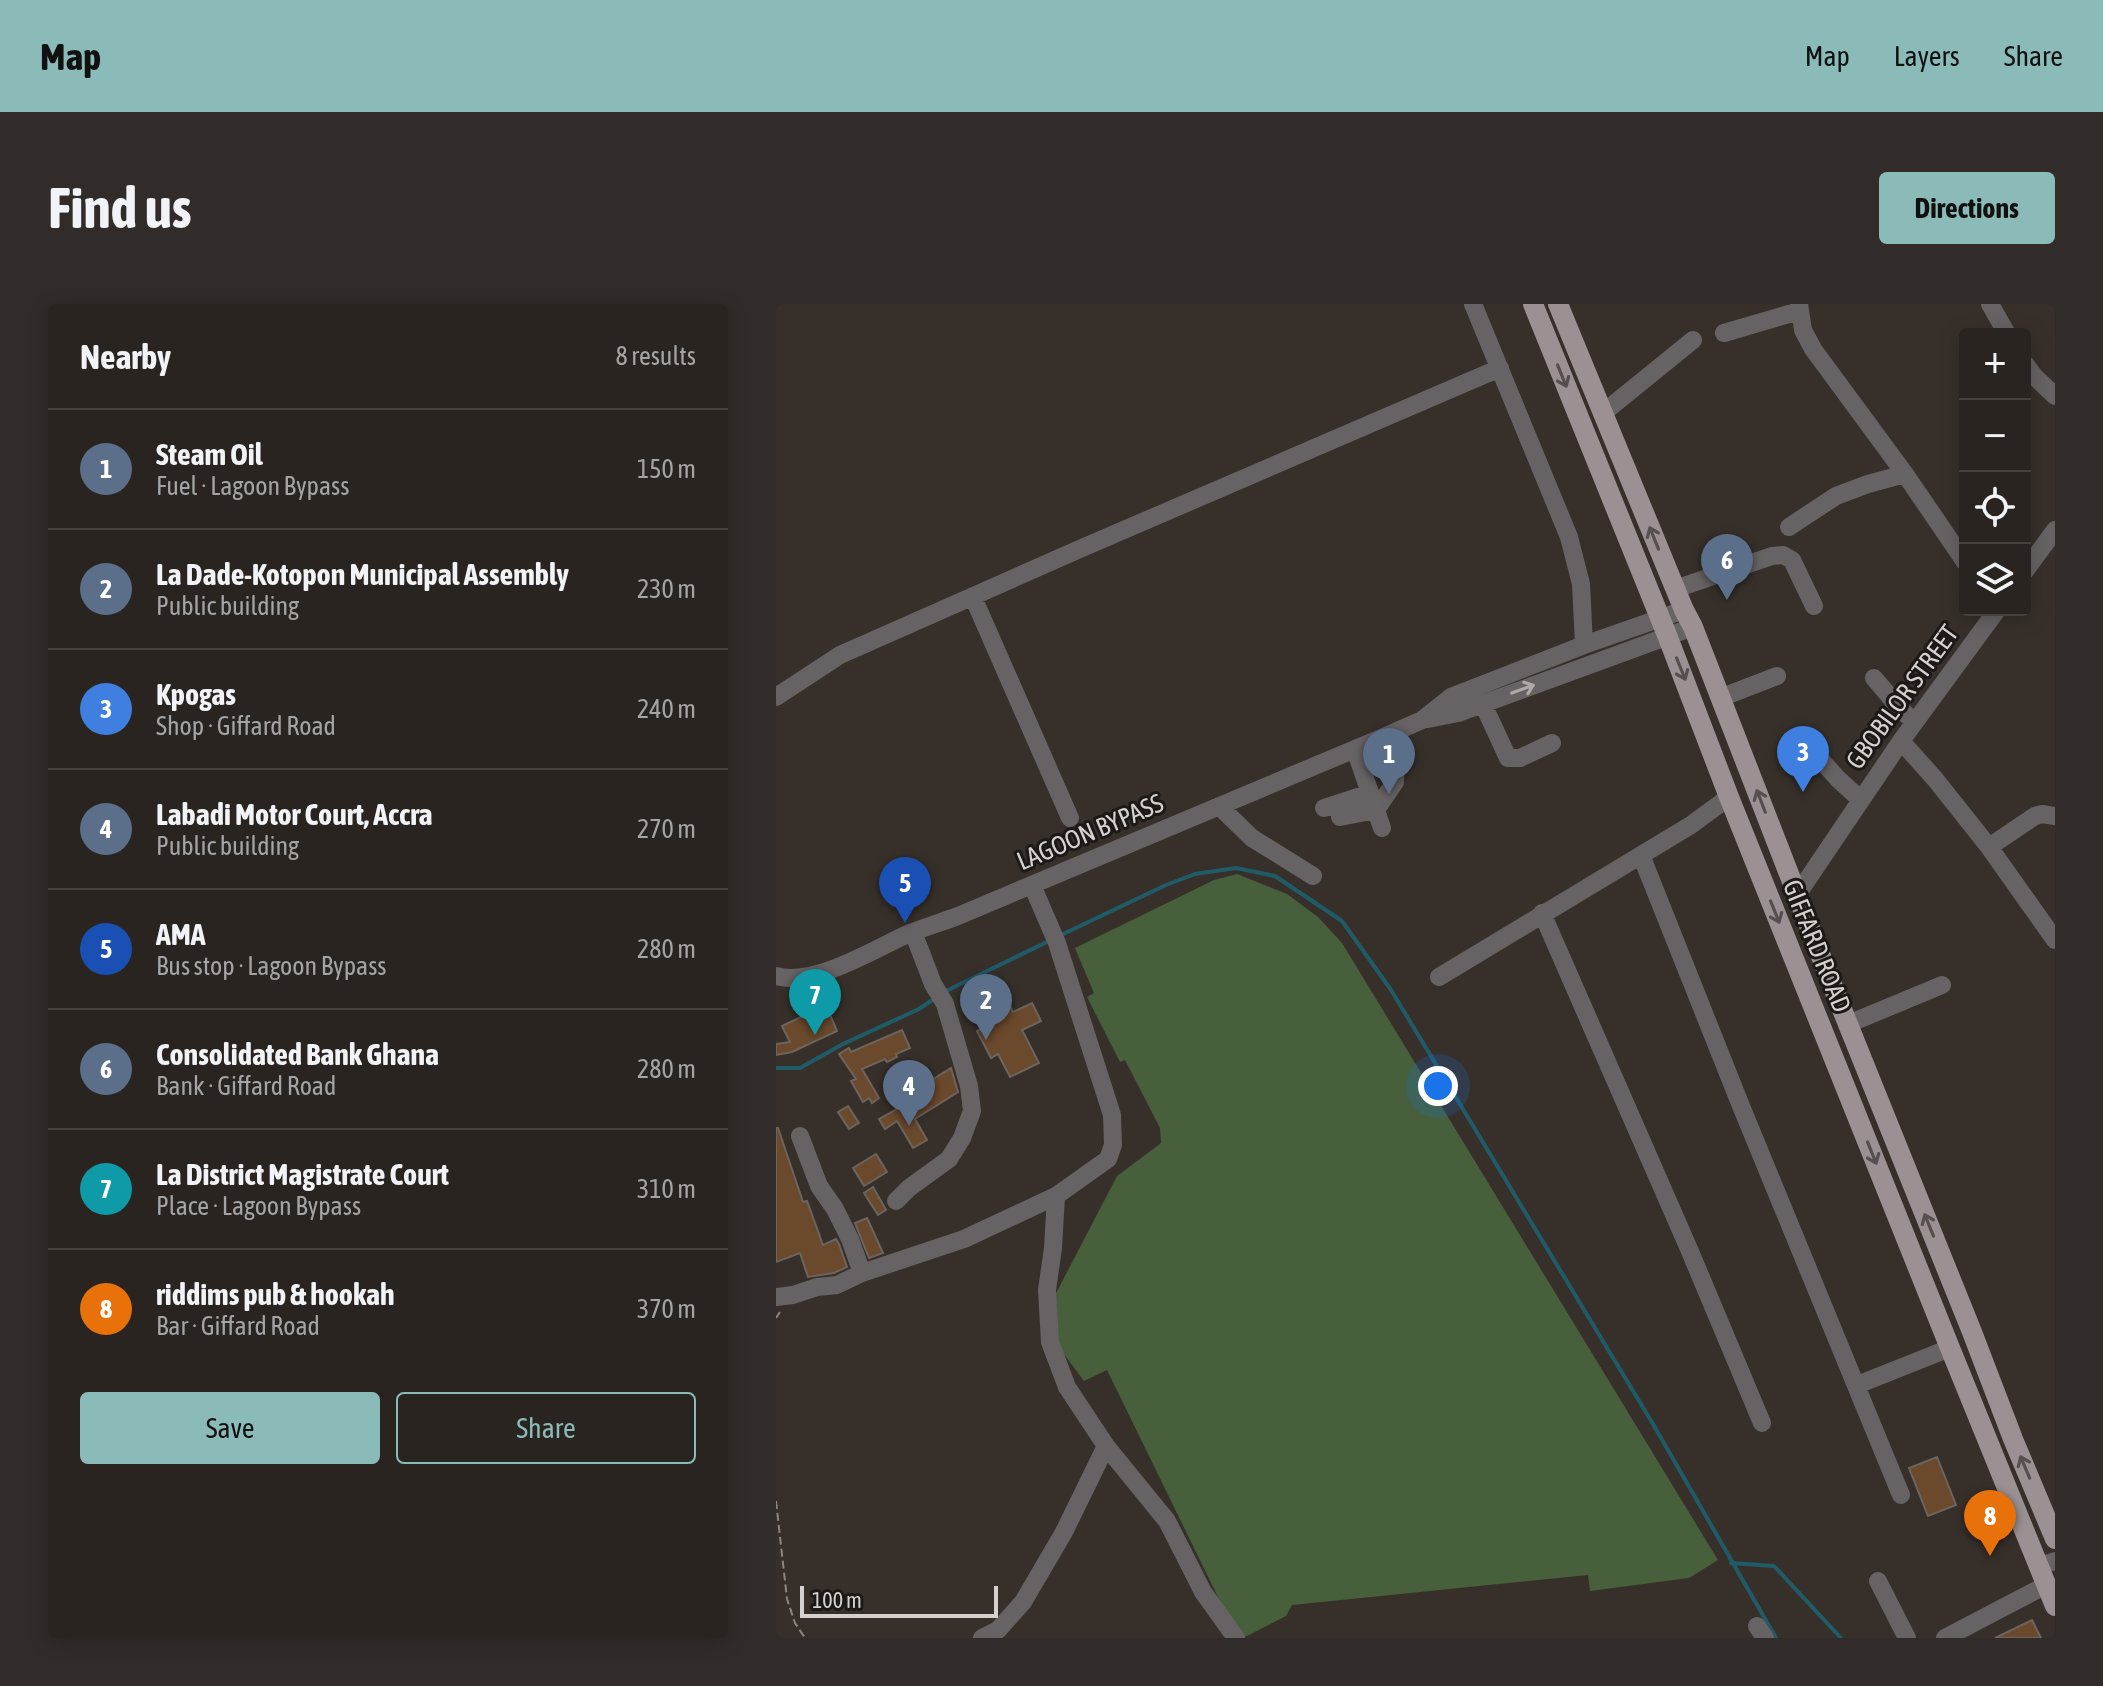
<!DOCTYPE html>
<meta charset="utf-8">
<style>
:root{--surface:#292420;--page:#312c29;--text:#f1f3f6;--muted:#a5a4a5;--line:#45413e;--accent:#8bbbb9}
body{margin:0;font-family:"Asap Condensed",sans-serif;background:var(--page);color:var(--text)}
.controls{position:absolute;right:24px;top:24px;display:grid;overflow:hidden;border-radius:8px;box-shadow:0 4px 20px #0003}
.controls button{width:72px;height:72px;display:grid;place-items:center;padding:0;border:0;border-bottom:2px solid var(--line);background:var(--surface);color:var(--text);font:40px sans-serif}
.scale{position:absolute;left:24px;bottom:20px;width:198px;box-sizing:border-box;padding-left:8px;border:4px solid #d6d1ce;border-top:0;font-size:22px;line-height:28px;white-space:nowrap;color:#d6d1ce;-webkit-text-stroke:6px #1c1916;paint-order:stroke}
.you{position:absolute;left:662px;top:782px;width:28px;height:28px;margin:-20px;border:6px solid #fff;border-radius:50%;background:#1a73e8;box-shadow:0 0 0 12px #1a73e833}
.badge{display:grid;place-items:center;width:52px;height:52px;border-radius:50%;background:var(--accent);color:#fff;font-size:26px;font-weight:700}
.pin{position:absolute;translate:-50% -66px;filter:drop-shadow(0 2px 4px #0008)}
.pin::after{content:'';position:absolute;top:42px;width:28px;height:24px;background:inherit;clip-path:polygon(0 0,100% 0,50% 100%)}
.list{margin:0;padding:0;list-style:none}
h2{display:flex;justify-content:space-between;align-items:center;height:104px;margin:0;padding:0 32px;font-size:34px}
h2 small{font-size:26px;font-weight:400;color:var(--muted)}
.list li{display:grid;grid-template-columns:52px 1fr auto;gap:24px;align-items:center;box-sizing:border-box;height:120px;padding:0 32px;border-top:2px solid var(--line)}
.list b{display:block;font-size:30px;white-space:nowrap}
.list p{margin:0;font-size:26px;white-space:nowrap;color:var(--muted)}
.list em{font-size:26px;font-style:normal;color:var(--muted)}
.actions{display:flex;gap:16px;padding:24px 32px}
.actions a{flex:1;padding:18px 0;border:2px solid var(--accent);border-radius:8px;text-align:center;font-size:28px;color:var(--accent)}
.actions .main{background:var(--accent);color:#111}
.icon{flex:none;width:44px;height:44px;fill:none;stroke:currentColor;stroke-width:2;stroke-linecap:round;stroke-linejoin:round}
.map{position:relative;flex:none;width:1279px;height:1334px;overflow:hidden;border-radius:8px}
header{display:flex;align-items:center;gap:48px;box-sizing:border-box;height:112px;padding:0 40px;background:var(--accent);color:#111}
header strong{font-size:38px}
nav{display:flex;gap:44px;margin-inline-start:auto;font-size:28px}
.intro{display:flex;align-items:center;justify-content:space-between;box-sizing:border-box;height:192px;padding:0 48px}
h1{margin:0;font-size:56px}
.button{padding:20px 36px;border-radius:8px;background:var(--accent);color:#111;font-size:28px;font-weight:700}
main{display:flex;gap:48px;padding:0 48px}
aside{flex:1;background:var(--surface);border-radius:8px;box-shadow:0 4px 20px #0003}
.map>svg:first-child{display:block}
.green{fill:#475f3b}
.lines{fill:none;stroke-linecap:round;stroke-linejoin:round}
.stream{stroke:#205b68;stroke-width:4}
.building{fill:#6b492c;stroke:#6c645d;stroke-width:2}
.path{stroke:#8c8682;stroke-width:2;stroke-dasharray:8 4;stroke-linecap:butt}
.minor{stroke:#676263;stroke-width:18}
.major{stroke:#9b9193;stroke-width:20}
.oneway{stroke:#554f4e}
.oneway2{stroke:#afaaa9}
.labels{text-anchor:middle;stroke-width:6;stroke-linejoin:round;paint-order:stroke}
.street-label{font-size:26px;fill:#d6d1ce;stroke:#1c1916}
</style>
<header>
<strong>Map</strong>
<nav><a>Map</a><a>Layers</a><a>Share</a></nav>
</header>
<div class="intro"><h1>Find us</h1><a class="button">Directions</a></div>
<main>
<aside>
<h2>Nearby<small>8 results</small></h2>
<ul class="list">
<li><span class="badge" style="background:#5c6f8a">1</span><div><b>Steam Oil</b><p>Fuel · Lagoon Bypass</p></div><em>150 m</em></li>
<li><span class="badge" style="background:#5c6f8a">2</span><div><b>La Dade-Kotopon Municipal Assembly</b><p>Public building</p></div><em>230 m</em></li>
<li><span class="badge" style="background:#3f7fe0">3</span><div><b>Kpogas</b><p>Shop · Giffard Road</p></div><em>240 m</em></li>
<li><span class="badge" style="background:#5c6f8a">4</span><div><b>Labadi Motor Court, Accra</b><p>Public building</p></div><em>270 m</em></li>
<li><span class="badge" style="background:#1a4fb4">5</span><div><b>AMA</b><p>Bus stop · Lagoon Bypass</p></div><em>280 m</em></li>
<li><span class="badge" style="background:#5c6f8a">6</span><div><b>Consolidated Bank Ghana</b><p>Bank · Giffard Road</p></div><em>280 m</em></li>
<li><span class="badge" style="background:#0f9aa8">7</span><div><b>La District Magistrate Court</b><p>Place · Lagoon Bypass</p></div><em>310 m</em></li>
<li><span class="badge" style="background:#e8710a">8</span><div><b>riddims pub &amp; hookah</b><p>Bar · Giffard Road</p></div><em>370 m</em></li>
</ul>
<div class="actions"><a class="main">Save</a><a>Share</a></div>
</aside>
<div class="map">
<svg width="1279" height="1334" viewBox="0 0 1279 1334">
<rect width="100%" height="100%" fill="#37302a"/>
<path class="green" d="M461,570L511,590L542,613L566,639L942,1256L913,1274L814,1287L812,1271L516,1301L510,1312L467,1334H462L331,1066L308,1077L279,1038L276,997L341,872L385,839L384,824L349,756L344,758L311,693L318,689L299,644L438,576Z"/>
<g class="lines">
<path class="stream" d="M283,632L390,581L419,570L460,564L499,572L566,617L615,686L877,1120L1000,1334
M168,688L275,636
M0,764H24L67,740L143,705L158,695
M955,1259L998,1262L1065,1334"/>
</g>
<path class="building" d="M222,678L237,708L256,699L265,717L246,726L263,759L234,773L222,750L215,754L201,727L207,724L192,693Z
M50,701L61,727L16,748L0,751V740L14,738L6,722Z
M126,726L134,744L120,750L121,753L111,758L109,755L86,765L103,794L96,799L93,794L87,798L75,777L80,775L63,750L73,744L75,748Z
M175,764L182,788L139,815L151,836L137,844L121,817L109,825L103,815L133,798L130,792Z
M72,802L83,819L73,825L62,808Z
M0,824H2L27,898L31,897L47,941L60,935L63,940L71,963L58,969L32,973L24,949L0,958Z
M100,850L111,868L88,882L77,864Z
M97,883L110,906L102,911L88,889Z
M91,914L107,949L93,954L79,919Z
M1161,1153L1180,1201L1152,1212L1133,1164Z
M1256,1316L1265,1334H1219Z"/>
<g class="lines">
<path class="path" d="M0,1014L4,1008
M0,1197L11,1295L19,1319L29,1334"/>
<path class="minor" d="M697,0L793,233L805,280L808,341
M1023,0L1027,26L1037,45L1129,170L1189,258
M1214,0L1231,30
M948,29L1023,7
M1249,60L1258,72L1279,92
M827,109L917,36
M1013,223L1060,192L1092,180L1129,170
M1249,267L1279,226
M899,285L996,252L1007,251L1016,256L1038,302
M197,293L294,514
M1098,374L1125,406L1139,418
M0,393L64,351L306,244L724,64
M944,394L1001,372
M707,400L732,454H744L776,439
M652,415L682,409L917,323
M1125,437L1159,475L1213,543L1279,636
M579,445L606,524
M1044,455L1062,475L1085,496
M443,502L476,534L537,572
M548,504L594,489
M564,513L600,506L619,478V465L610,432
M1213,543L1259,512L1266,510L1279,512
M865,551L965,802L1125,1191
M1021,591L1125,437L1221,306
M766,609L913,945L986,1119
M0,672C38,683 98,645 134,629C150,623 166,618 182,612L610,432L646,416L675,393L808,341L908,306
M663,673L915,521L953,493
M1072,720L1166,681
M24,832L43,882L59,905L74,935L86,969
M280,892L277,944L271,986L274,1038L291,1083L330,1142L391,1217L427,1288L460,1334
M120,897L133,884L173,855L186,834L196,807L193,782L169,700L157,680L137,628
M0,993L17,991L41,983L61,981L86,969L188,935L280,892L332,855L337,841L336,811L281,639L256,581
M1081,1081L1174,1044
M1263,1262L1279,1257
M1102,1277L1131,1334
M981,1322L989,1334
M206,1334L222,1326L247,1298L288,1228L330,1142
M1169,1334L1270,1281"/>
<path class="major" d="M757,0L891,331L953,493L1174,1044L1279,1302
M782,0L908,306L917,323L1055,678L1196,1028L1237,1135L1279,1235"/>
</g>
<defs><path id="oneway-shaft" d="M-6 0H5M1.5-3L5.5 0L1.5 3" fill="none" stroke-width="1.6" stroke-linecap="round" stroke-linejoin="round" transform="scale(2)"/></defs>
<g class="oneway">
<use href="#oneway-shaft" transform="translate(786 72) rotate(68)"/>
<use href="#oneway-shaft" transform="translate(878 234) rotate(-112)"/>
<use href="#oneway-shaft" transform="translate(905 365) rotate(68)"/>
<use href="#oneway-shaft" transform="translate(985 497) rotate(-111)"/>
<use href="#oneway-shaft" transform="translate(999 608) rotate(68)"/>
<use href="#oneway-shaft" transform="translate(1096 849) rotate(68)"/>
<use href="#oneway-shaft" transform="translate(1153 921) rotate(-112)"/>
<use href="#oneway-shaft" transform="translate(1249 1163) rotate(-113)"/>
</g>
<use class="oneway2" href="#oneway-shaft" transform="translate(747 385) rotate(-20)"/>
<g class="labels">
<g class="street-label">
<text transform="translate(1126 393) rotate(-54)" y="9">GBOBILOR STREET</text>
<text transform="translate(314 528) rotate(-23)" y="9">LAGOON BYPASS</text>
<text transform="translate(1041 642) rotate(68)" y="9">GIFFARD ROAD</text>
</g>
</g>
</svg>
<div class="controls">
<button>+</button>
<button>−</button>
<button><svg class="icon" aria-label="locate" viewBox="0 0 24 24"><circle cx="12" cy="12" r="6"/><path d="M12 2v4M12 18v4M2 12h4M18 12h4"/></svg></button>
<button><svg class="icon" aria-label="layers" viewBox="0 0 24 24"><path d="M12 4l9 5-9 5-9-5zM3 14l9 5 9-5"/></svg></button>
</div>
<div class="scale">100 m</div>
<div class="you"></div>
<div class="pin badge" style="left:613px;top:490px;background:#5c6f8a">1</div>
<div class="pin badge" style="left:210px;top:736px;background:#5c6f8a">2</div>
<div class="pin badge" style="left:1027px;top:488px;background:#3f7fe0">3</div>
<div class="pin badge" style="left:133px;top:822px;background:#5c6f8a">4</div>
<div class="pin badge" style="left:129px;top:619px;background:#1a4fb4">5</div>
<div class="pin badge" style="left:951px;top:296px;background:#5c6f8a">6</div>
<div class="pin badge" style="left:39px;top:731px;background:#0f9aa8">7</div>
<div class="pin badge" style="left:1214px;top:1252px;background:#e8710a">8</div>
</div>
</main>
